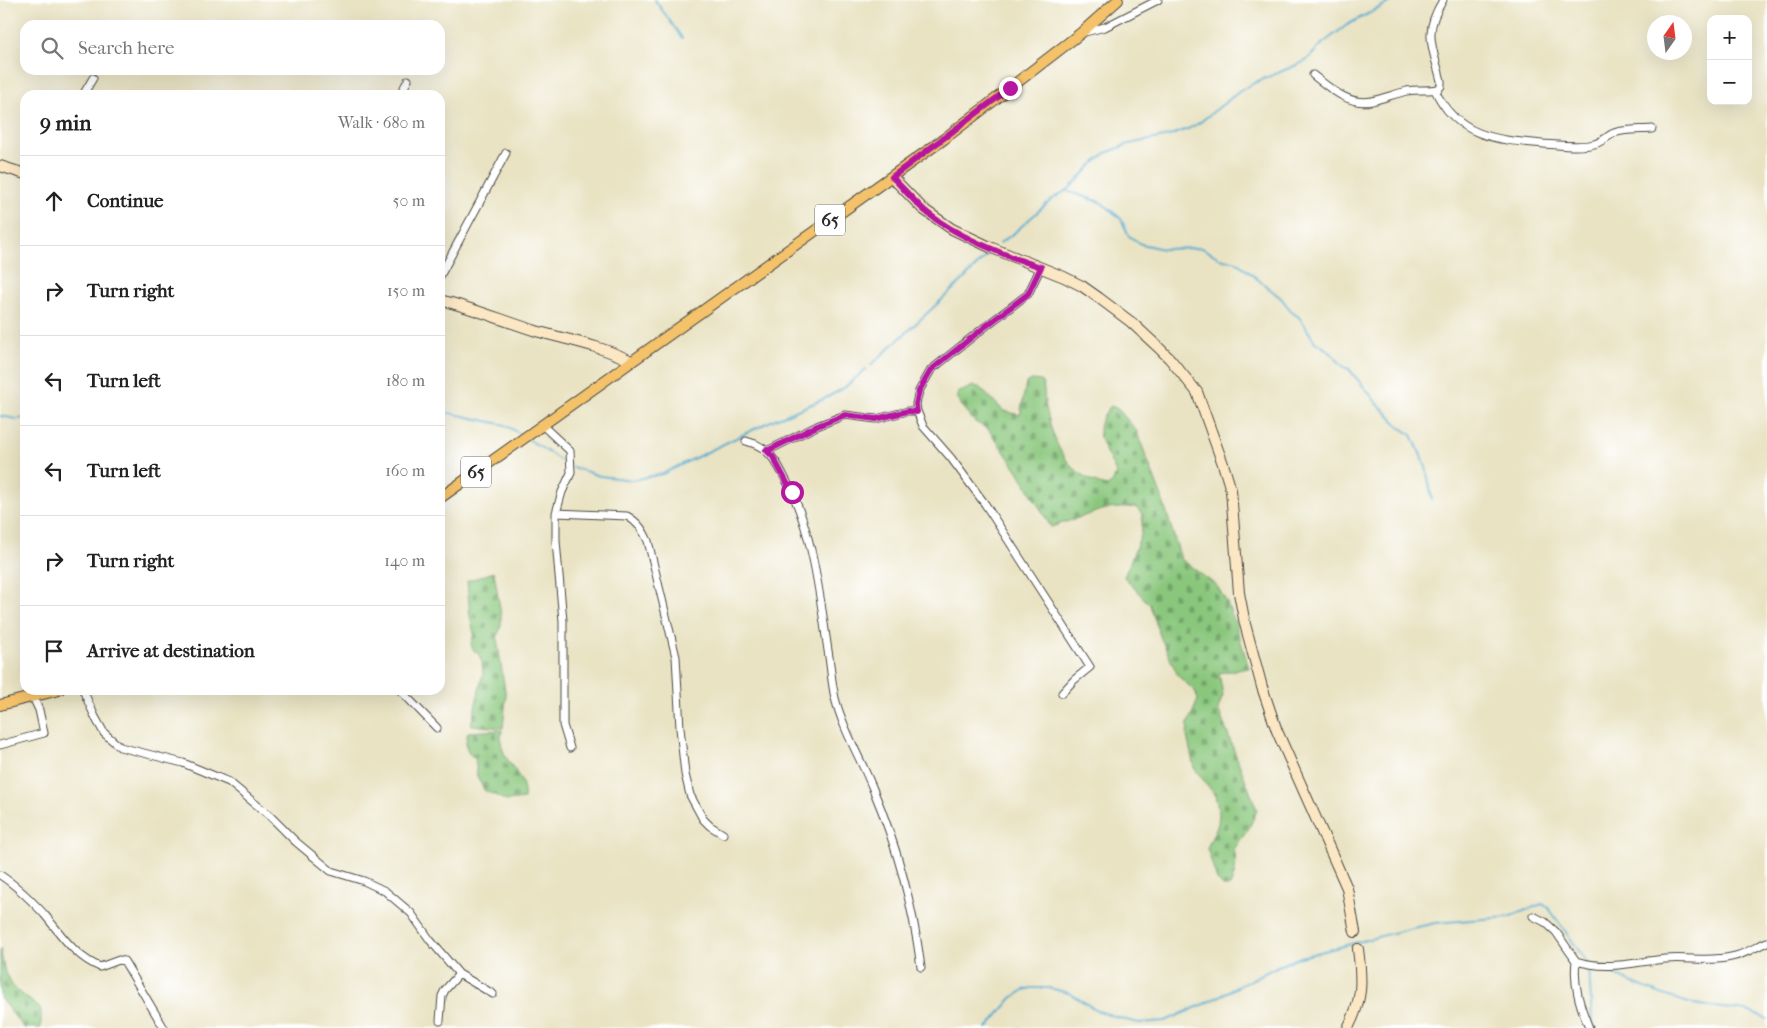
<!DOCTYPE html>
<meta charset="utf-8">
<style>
:root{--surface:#fff;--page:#f6f6f6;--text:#222;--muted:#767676;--line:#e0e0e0}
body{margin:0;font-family:"IM FELL French Canon",serif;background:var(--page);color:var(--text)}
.controls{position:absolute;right:15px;top:15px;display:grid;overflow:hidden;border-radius:10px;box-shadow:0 5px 20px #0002}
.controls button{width:45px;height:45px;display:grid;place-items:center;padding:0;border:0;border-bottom:1px solid var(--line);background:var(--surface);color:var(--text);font:25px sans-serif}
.compass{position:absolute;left:1647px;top:15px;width:45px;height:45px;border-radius:50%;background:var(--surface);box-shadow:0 5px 20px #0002;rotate:14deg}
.stop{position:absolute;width:15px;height:15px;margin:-11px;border:4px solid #b5179e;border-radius:50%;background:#fff}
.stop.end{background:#b5179e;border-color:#fff;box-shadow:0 1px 5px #0008}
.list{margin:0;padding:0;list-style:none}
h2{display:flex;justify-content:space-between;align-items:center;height:65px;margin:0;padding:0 20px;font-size:21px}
h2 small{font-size:16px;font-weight:400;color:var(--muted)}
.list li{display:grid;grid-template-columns:32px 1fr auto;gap:15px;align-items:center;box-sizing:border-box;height:90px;padding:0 20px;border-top:1px solid var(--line)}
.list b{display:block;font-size:19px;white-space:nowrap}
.list em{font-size:16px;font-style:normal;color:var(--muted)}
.icon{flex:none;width:28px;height:28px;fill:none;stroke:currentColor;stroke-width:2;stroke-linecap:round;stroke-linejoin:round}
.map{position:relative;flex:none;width:1767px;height:1028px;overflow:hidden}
.search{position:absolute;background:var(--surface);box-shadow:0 5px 20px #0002;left:20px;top:20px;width:425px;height:55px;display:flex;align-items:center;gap:12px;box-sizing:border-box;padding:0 18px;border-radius:15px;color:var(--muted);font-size:19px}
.panel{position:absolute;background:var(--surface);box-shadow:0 5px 20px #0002;left:20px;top:90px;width:425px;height:605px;border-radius:15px}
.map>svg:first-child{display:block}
.cemetery{fill:url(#cemetery-stones);stroke:#5a7954}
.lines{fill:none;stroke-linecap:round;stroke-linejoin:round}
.stream{stroke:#52aacf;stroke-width:2}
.street-casing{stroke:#484742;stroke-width:9}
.secondary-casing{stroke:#484742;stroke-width:12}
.primary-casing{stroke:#484742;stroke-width:12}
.street{stroke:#fff;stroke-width:7}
.secondary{stroke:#fbe7c3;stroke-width:10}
.primary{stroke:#f4c26a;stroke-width:10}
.route{stroke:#b5179e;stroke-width:6}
.labels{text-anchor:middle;stroke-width:4;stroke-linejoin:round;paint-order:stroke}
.shield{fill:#fff;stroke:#6b6b6b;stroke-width:1}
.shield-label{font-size:18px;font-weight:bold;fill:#2b2b2b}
</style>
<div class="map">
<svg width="1767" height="1028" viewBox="0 0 1767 1028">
<defs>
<pattern id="cemetery-stones" width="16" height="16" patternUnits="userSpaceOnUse" patternTransform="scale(1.25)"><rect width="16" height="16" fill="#8ac77d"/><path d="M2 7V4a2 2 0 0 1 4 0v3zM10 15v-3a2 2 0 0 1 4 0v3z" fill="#71a267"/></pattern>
</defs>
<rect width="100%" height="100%" fill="#fff"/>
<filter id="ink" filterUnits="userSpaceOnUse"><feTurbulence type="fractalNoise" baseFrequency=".02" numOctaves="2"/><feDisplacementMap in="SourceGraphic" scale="10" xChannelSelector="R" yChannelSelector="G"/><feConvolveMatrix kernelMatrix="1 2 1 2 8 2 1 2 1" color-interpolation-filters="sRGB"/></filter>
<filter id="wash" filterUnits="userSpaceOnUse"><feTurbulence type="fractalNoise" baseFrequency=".0096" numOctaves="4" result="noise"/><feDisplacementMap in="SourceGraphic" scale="20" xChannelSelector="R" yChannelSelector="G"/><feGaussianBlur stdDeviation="1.12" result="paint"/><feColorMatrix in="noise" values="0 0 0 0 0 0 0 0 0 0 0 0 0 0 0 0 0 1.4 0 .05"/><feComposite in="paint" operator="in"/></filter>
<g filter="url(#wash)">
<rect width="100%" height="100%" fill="#e9e3c3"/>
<path class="cemetery" d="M1032,380L1041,381C1045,387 1044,395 1045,403C1052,434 1058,460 1087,478C1094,482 1100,485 1108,486L1113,481L1116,473C1105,446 1087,431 1111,406L1118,409L1136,430L1161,495L1181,559L1217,586L1227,603L1236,625L1249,668L1219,673L1223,695L1218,709L1257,810L1249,828L1234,849C1237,862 1236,873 1230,886H1223L1217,880L1207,848L1218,824L1219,813L1215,795L1194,768L1187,736L1188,723L1198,700L1195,691L1178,676L1160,636L1150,605L1124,577L1141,535L1143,514L1135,507L1105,509L1051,527L1018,471L988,429L975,422L963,408L957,397L958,393L973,386L979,387L1004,411L1020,415L1026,383Z
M494,572L501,615V625L497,639L506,697L503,728L471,725L483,673L482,662L478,653L473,650L471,644L474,633L470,616L467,581Z
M502,730C495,762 528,771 524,799L507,801L484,790L477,776L475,758C464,752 465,744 468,732Z
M0,948L5,973L14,988L41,1009V1028H24L0,998Z"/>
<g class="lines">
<path class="stream" d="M655,0L682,38
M1067,191L1100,202L1107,207L1121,219L1129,236L1141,244L1163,249L1202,248L1223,260L1234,261L1239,264L1281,298L1292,312L1300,318L1315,342L1327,349L1344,367L1349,369L1377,403L1401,428L1412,435L1426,467L1432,499
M1000,243L1014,233L1051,200L1070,188L1093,164L1106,153L1129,144L1169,136L1190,128L1199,123L1240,91L1256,82L1306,61L1323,43L1347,25L1394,0
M871,365L962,281L988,254
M440,411L505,425L522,435
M0,416L17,419L25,418
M528,439L568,465
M572,467L600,476L632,480L662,474L773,420L824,399L844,388L866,369
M1589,966L1592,1021L1595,1028
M1596,968C1626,979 1657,995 1689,1003C1714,1009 1744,1006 1767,1019
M987,1028L1012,998L1024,990L1031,988H1049L1069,993L1098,1011L1126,1020L1139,1023L1165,1021L1204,1004L1278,966L1301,957L1404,930L1435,923L1508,917L1542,904L1548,907L1587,962"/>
</g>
</g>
<g filter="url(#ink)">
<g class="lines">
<defs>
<path id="street" d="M1081,33L1105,27L1158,0
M1313,75C1330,88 1349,106 1372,101C1384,98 1395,94 1407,91C1417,89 1428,91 1438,89L1441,86V81C1433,47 1422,34 1443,0
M1435,90C1457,138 1498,140 1544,144C1560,145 1579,148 1594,144C1601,143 1607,136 1614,133C1625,129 1640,130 1652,129
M83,95L93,78
M400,95L408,80
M1041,267L1028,294L986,326L931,370L919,391L916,404L917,411L923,426L951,458L985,504L1090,667L1074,680L1062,693
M440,276L506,153
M542,425L570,451L571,473L562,492L556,513V541L563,621V725L570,748
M746,441C753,443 760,445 766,451C776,459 781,471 787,482C814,534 820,599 829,657C831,671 832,685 835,698C843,730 861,759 873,789C897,846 913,906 921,967
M766,450H769L817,426L845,415L876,419L908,411H917
M556,513L627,516C638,522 643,530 648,541L676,657L680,728L685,774L690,795L703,819L710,826L723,834
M83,690L95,717L104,733L120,747L183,763L229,782L270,816L295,841L331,871L364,881L385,891L411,913L430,940L459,974L493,994
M400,690L437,728
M0,745L44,733L39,710L33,697
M0,875C16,885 31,900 44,914C61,934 75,957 100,967L119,960L124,961L164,1028
M1533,916L1545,922L1556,932L1576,961C1609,971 1633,962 1665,959C1687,957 1710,962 1731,957C1744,955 1755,947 1767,942
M1576,961C1573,985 1580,1006 1589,1028
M440,1021L442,996L445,990L459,974"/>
<path id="secondary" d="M0,166L25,174
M892,177L923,209L952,229L992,248L1064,277L1082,286L1099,298L1131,322L1158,347L1170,359L1197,392L1223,464L1231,490L1239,593L1245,624L1262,687L1277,731L1347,888L1355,932
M440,300C473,308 504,321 536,331C568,340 602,346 631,361
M1348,1028C1363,999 1362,980 1358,949"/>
<path id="primary" d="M440,498L944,139L1081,33L1118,0
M0,705L59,690"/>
</defs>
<use href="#street" class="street-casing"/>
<use href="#secondary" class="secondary-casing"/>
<use href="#primary" class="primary-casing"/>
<use href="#street" class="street"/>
<use href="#secondary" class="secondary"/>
<use href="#primary" class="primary"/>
</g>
</g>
<g class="lines" filter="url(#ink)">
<path class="route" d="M792,492L773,457L766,450H769L817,426L845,415L876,419L908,411L917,412L916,404L919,391L931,370L986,326L1028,294L1041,267C1005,256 953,235 924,210C913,200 903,188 892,177L1010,88"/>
</g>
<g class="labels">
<g class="shield">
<rect x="815" y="204.5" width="30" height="31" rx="4"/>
<rect x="461" y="456.5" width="30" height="31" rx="4"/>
</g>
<g class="shield-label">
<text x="830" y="226">65</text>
<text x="476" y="478">65</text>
</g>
</g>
</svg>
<div class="controls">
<button>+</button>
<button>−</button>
</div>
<svg class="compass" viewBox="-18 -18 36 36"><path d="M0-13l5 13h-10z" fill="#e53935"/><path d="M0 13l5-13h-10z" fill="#767676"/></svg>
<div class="stop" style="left:792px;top:492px"></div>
<div class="stop end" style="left:1010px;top:88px"></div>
<div class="search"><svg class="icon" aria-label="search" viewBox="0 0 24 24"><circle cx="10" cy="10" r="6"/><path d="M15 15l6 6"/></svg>Search here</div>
<section class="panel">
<h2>9 min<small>Walk · 680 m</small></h2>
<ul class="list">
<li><svg class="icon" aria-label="ahead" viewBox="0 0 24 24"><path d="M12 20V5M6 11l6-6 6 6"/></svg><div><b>Continue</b></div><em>50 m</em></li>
<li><svg class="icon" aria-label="right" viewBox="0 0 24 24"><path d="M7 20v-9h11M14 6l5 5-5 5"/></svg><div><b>Turn right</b></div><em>150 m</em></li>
<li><svg class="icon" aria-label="left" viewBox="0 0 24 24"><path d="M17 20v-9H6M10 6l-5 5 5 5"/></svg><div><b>Turn left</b></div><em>180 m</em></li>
<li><svg class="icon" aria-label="left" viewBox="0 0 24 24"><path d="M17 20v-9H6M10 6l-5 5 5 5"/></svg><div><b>Turn left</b></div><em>160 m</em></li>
<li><svg class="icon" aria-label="right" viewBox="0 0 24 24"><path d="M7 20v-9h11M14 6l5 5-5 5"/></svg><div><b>Turn right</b></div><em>140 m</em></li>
<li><svg class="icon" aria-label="arrive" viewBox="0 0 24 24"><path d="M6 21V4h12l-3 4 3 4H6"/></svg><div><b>Arrive at destination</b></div></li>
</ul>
</section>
</div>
